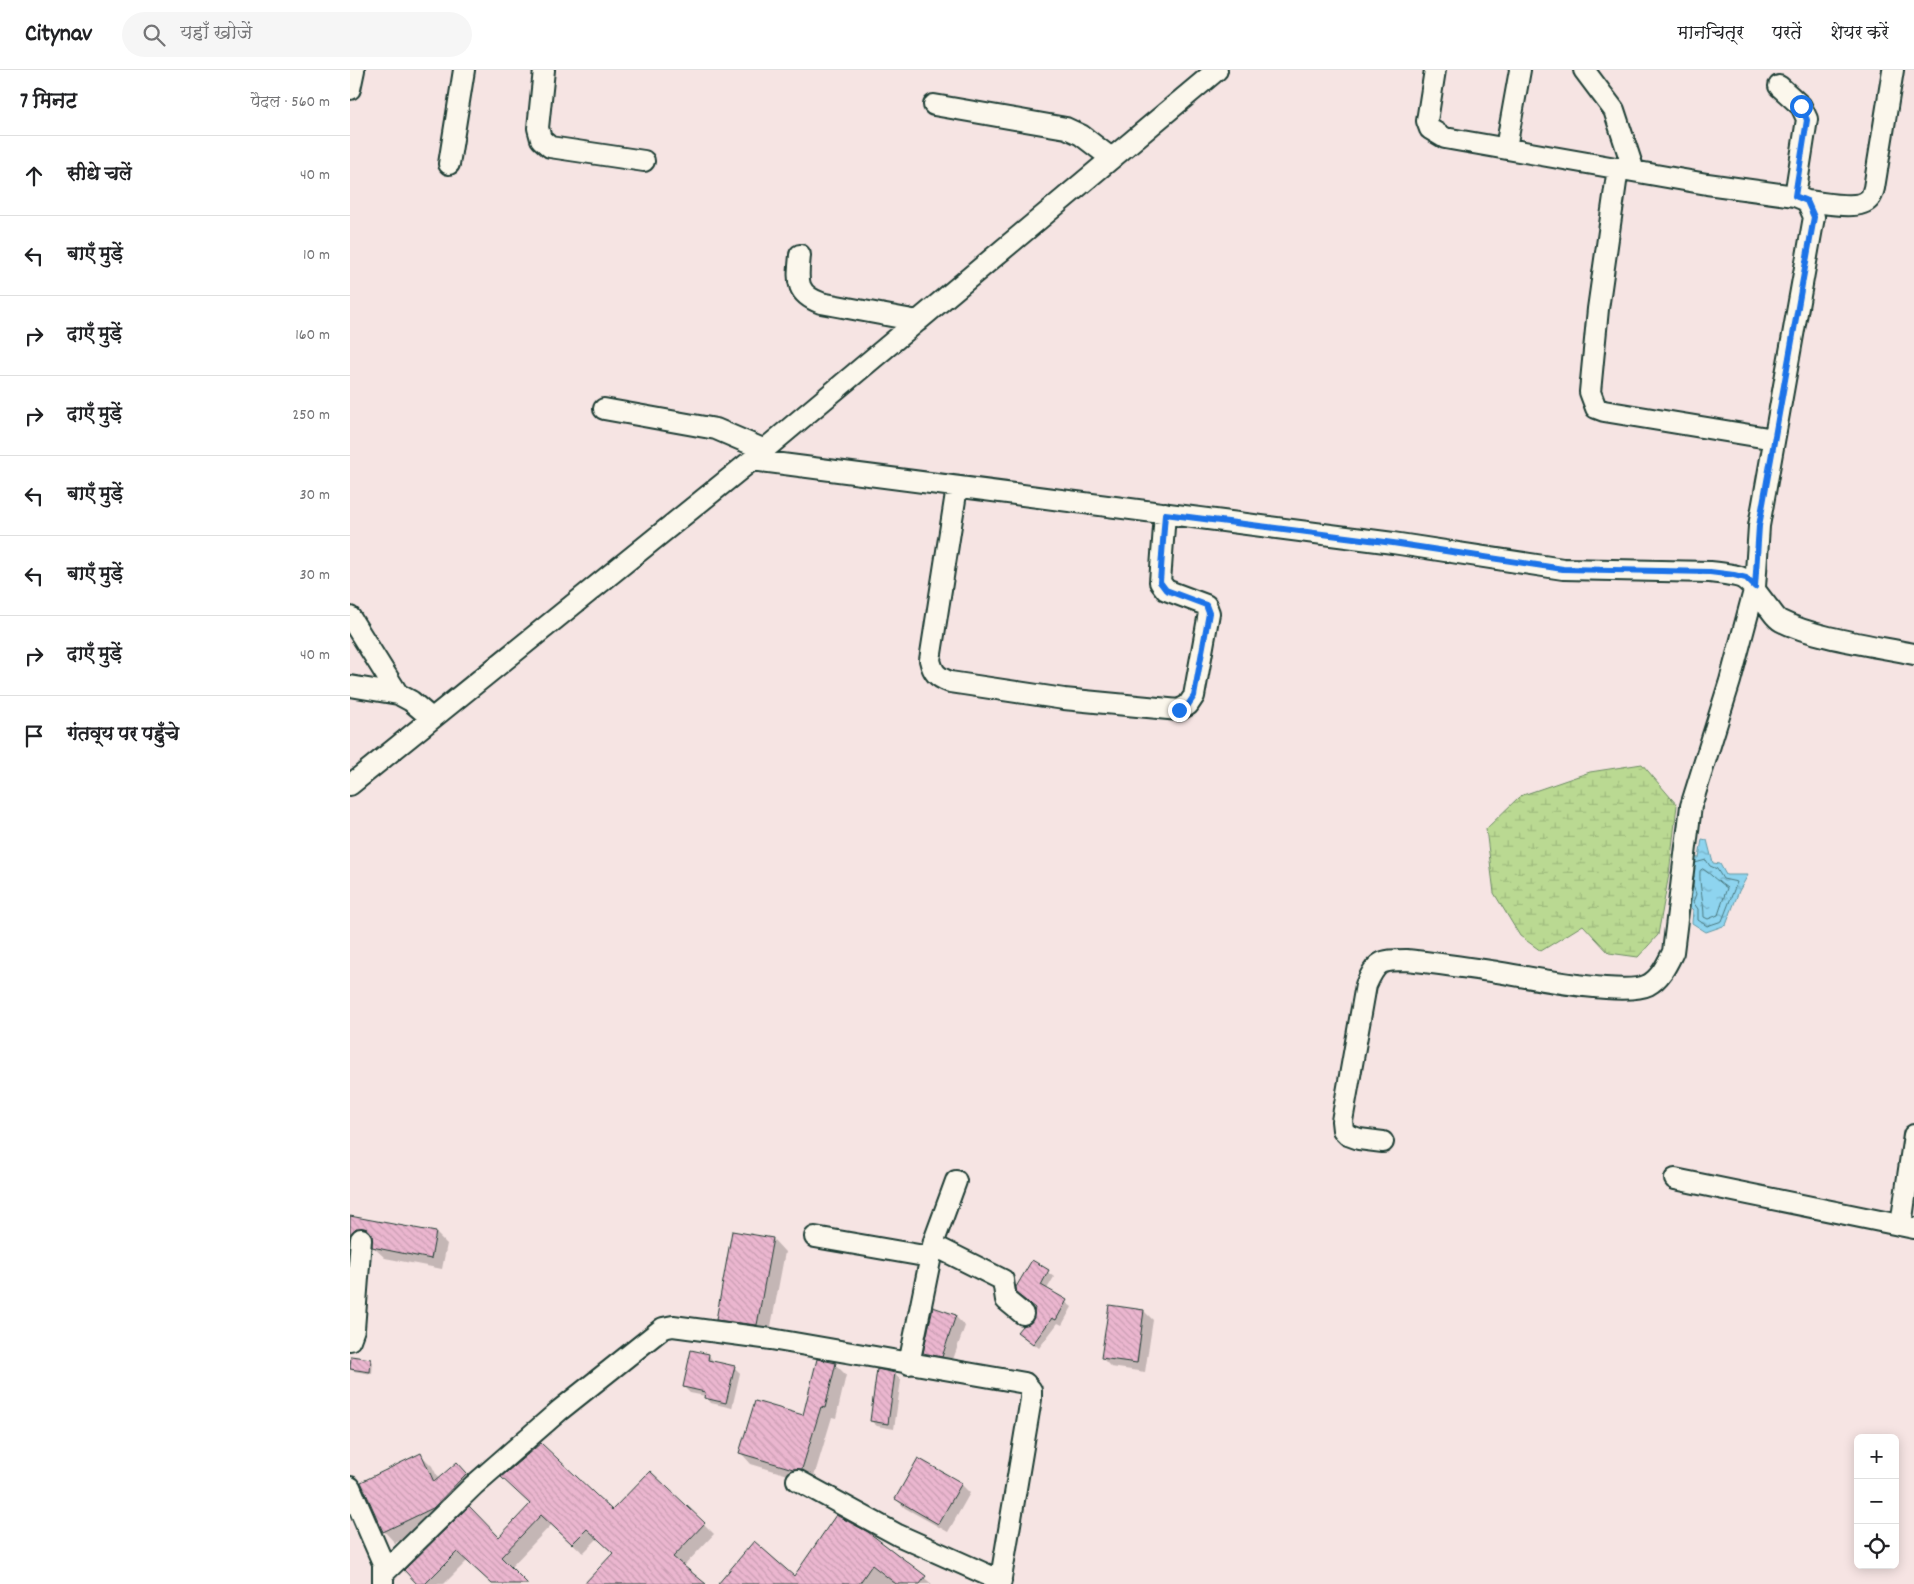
<!DOCTYPE html>
<html lang="hi">
<meta charset="utf-8">
<style>
:root{--surface:#fff;--page:#f6f6f6;--text:#202124;--muted:#757577;--line:#e0e0e0}
body{margin:0;font-family:Dekko,"Playpen Sans Deva",sans-serif;background:var(--page);color:var(--text)}
.controls{position:absolute;right:15px;bottom:15px;display:grid;overflow:hidden;border-radius:8px;box-shadow:0 2px 12px #0003}
.controls button{width:45px;height:45px;display:grid;place-items:center;padding:0;border:0;border-bottom:1px solid var(--line);background:var(--surface);color:var(--text);font:25px sans-serif}
.stop{position:absolute;width:15px;height:15px;margin:-11px;border:4px solid #1a73e8;border-radius:50%;background:#fff}
.stop.end{background:#1a73e8;border-color:#fff;box-shadow:0 1px 5px #0008}
.list{margin:0;padding:0;list-style:none}
h2{display:flex;justify-content:space-between;align-items:center;height:65px;margin:0;padding:0 20px;font-size:21px}
h2 small{font-size:16px;font-weight:400;color:var(--muted)}
.list li{display:grid;grid-template-columns:32px 1fr auto;gap:15px;align-items:center;box-sizing:border-box;height:80px;padding:0 20px;border-top:1px solid var(--line)}
.list b{display:block;font-size:19px;white-space:nowrap}
.list em{font-size:16px;font-style:normal;color:var(--muted)}
.icon{flex:none;width:28px;height:28px;fill:none;stroke:currentColor;stroke-width:2;stroke-linecap:round;stroke-linejoin:round}
.map{position:relative;flex:none;width:1564px;height:1514px;overflow:hidden}
header{display:flex;align-items:center;gap:30px;box-sizing:border-box;height:70px;padding:0 25px;background:var(--surface);border-bottom:1px solid var(--line)}
header strong{font-size:24px}
nav{display:flex;gap:28px;margin-inline-start:auto;font-size:18px}
.search{width:350px;height:45px;background:var(--page);display:flex;align-items:center;gap:12px;box-sizing:border-box;padding:0 18px;border-radius:28px;color:var(--muted);font-size:19px}
main{display:flex}
aside{flex:1;background:var(--surface)}
.map>svg:first-child{display:block}
.wetland{fill:url(#wetland-marsh);stroke:#6c8b63}
.water{fill:url(#water-ripples);stroke:#6298a4}
.shadow{fill:#0003;fill-rule:evenodd}
.lines{fill:none;stroke-linecap:round;stroke-linejoin:round}
.shore{stroke:#4b797f;stroke-width:1}
.building{fill:url(#building-back-hatch);stroke:#1f3d34}
.minor-casing{stroke:#1f3d34;stroke-width:24}
.minor{stroke:#fbf7ec;stroke-width:20}
.route{stroke:#1a73e8;stroke-width:6}
</style>
<header>
<strong>Citynav</strong>
<div class="search"><svg class="icon" aria-label="search" viewBox="0 0 24 24"><circle cx="10" cy="10" r="6"/><path d="M15 15l6 6"/></svg>यहाँ खोजें</div>
<nav><a>मानचित्र</a><a>परतें</a><a>शेयर करें</a></nav>
</header>
<main>
<aside>
<h2>7 मिनट<small>पैदल · 560 m</small></h2>
<ul class="list">
<li><svg class="icon" aria-label="ahead" viewBox="0 0 24 24"><path d="M12 20V5M6 11l6-6 6 6"/></svg><div><b>सीधे चलें</b></div><em>40 m</em></li>
<li><svg class="icon" aria-label="left" viewBox="0 0 24 24"><path d="M17 20v-9H6M10 6l-5 5 5 5"/></svg><div><b>बाएँ मुड़ें</b></div><em>10 m</em></li>
<li><svg class="icon" aria-label="right" viewBox="0 0 24 24"><path d="M7 20v-9h11M14 6l5 5-5 5"/></svg><div><b>दाएँ मुड़ें</b></div><em>160 m</em></li>
<li><svg class="icon" aria-label="right" viewBox="0 0 24 24"><path d="M7 20v-9h11M14 6l5 5-5 5"/></svg><div><b>दाएँ मुड़ें</b></div><em>250 m</em></li>
<li><svg class="icon" aria-label="left" viewBox="0 0 24 24"><path d="M17 20v-9H6M10 6l-5 5 5 5"/></svg><div><b>बाएँ मुड़ें</b></div><em>30 m</em></li>
<li><svg class="icon" aria-label="left" viewBox="0 0 24 24"><path d="M17 20v-9H6M10 6l-5 5 5 5"/></svg><div><b>बाएँ मुड़ें</b></div><em>30 m</em></li>
<li><svg class="icon" aria-label="right" viewBox="0 0 24 24"><path d="M7 20v-9h11M14 6l5 5-5 5"/></svg><div><b>दाएँ मुड़ें</b></div><em>40 m</em></li>
<li><svg class="icon" aria-label="arrive" viewBox="0 0 24 24"><path d="M6 21V4h12l-3 4 3 4H6"/></svg><div><b>गंतव्य पर पहुँचे</b></div></li>
</ul>
</aside>
<div class="map">
<svg width="1564" height="1514" viewBox="0 0 1564 1514">
<defs>
<pattern id="wetland-marsh" width="20" height="14" patternUnits="userSpaceOnUse" patternTransform="scale(1.25)"><rect width="20" height="14" fill="#bad992"/><path d="M1 5h8M5 5V1M11 12h8M15 12V8" fill="none" stroke="#9fbb7e"/></pattern>
<pattern id="water-ripples" width="26" height="14" patternUnits="userSpaceOnUse" patternTransform="scale(1.25)"><rect width="26" height="14" fill="#8ed4ef"/><path d="M2 4q2-2 4 0t4 0M15 11q2-2 4 0t4 0" fill="none" stroke="#73adc2"/></pattern>
<pattern id="building-back-hatch" width="6" height="6" patternUnits="userSpaceOnUse" patternTransform="scale(1.25)"><rect width="6" height="6" fill="#ebb6cf"/><path d="M-1 5l2 2M0 0l6 6M5-1l2 2" fill="none" stroke="#c99db2"/></pattern>
</defs>
<rect width="100%" height="100%" fill="#f6e4e3"/>
<filter id="ink" filterUnits="userSpaceOnUse"><feTurbulence type="fractalNoise" baseFrequency=".02" numOctaves="2"/><feDisplacementMap in="SourceGraphic" scale="10" xChannelSelector="R" yChannelSelector="G"/><feConvolveMatrix kernelMatrix="1 2 1 2 8 2 1 2 1" color-interpolation-filters="sRGB"/></filter>
<g filter="url(#ink)">
<path class="wetland" d="M1292,694L1327,735L1319,804L1308,865L1288,887L1259,883L1233,855L1191,881L1170,866L1144,823L1136,759L1170,726L1240,702Z"/>
<path class="water" d="M1352,769L1357,770L1363,793L1370,794L1376,805H1398L1389,821L1376,855L1356,862L1342,853L1343,840L1335,833L1342,824L1338,817L1340,787L1349,788Z"/>
<path class="shadow" d="M0,1147L86,1163L97,1174L92,1199L35,1188L23,1177V1168L17,1169L0,1260ZM11,1158H17L23,1163Z
M423,1169L435,1182L419,1267L380,1262L367,1249Z
M683,1192L704,1207L697,1219L722,1237L712,1255L708,1253L689,1278L675,1267L684,1252L687,1239Z
M584,1239L606,1247L615,1256L601,1295L584,1292L575,1283Z
M794,1241L803,1250L795,1302L761,1297L752,1288Z
M359,1285L364,1293L384,1297L390,1303L382,1338L361,1333L355,1326L340,1323L334,1317Z
M21,1290L23,1292L22,1304L3,1301L1,1299Z
M485,1294L496,1305L486,1348L482,1347L463,1410H455L401,1394L391,1383L454,1347Z
M545,1304L551,1310L544,1359L527,1356L521,1351Z
M71,1385L82,1396L89,1410L107,1394L127,1415L95,1449L45,1473L34,1461Z
M611,1414L620,1423L598,1462L555,1438L546,1429Z
M181,1434L354,1454L364,1464L333,1497L354,1514H235L264,1483L248,1468L233,1483L202,1454L160,1498L176,1514H143L117,1491L94,1514H69L119,1438L149,1468Z
M518,1464L582,1514H369L444,1507Z"/>
<g class="lines">
<path class="shore" d="M1353,799C1362,805 1369,813 1377,818L1368,845L1358,849L1354,847C1354,831 1349,817 1350,801Z
M1344,806L1343,816L1346,824L1343,832L1348,839V850L1357,856L1372,851L1387,812L1373,809L1367,799L1360,796L1356,790L1345,793"/>
</g>
<path class="building" d="M0,1146L86,1162L81,1189L22,1177V1164L17,1159L6,1158L0,1166Z
M382,1161L423,1168L407,1255L366,1250Z
M682,1190L699,1200L691,1215L717,1230L706,1250L702,1248L683,1274L667,1262L672,1256L682,1251L685,1238L667,1224L666,1217Z
M759,1235L794,1240L787,1293L751,1288Z
M583,1237L606,1245L592,1287L573,1283Z
M341,1280L359,1284L358,1290L385,1296L376,1333L354,1328L355,1322L333,1317Z
M1,1286L21,1289L20,1302L0,1299Z
M467,1289L486,1293L475,1338L471,1337L452,1399H443L389,1383L405,1331L453,1345Z
M527,1299L545,1303L538,1354L520,1351Z
M191,1373L262,1440L300,1401L355,1453L323,1487L356,1514H234L263,1483L237,1459L222,1474L191,1445L151,1487L178,1514H142L107,1482L75,1514H67L54,1500L119,1436L149,1467L180,1434L151,1407Z
M71,1383L84,1412L107,1392L117,1403L83,1438L33,1462L11,1412Z
M568,1388L612,1413L588,1454L545,1429Z
M486,1445L518,1462L576,1506L570,1514H546L522,1495L509,1514H368L404,1471L444,1506Z"/>
<g class="lines">
<defs>
<path id="minor" d="M194,0L188,58L191,69L200,77L294,91
M1234,0L1264,40L1284,101
M1429,16L1451,36L1457,49L1445,126
M0,19L4,0
M584,35L716,58L731,65L761,88
M1156,78L1170,0
M99,94L114,0
M1268,98L1248,239L1240,322L1246,338L1254,341L1424,369
M1457,131C1472,132 1509,141 1519,129C1522,127 1523,121 1524,118L1543,0
M450,185C448,209 444,223 471,233L568,251
M254,339L366,359L415,380
M402,390L1043,473L1213,499L1360,502C1402,507 1393,506 1418,537C1422,541 1425,548 1431,551C1464,568 1526,576 1564,584
M607,417L580,590C583,603 587,607 600,612L714,629L829,640L838,635L844,626L859,543L856,535L816,520L810,512L815,443
M0,547L48,624
M0,616L48,624L61,631L81,648
M0,715L402,390L867,0
M1033,1072L1009,1069L998,1065L993,1060L992,1051L1016,915C1027,891 1030,890 1056,890C1087,893 1117,898 1147,902C1177,907 1274,927 1298,915C1311,908 1317,894 1323,882L1341,736L1380,611L1405,517L1409,456L1464,147L1457,131L1445,126L1357,114L1095,68L1080,59L1077,51L1085,0
M1325,1109L1564,1158
M1551,1155L1564,1065
M465,1167L580,1187
M583,1175L653,1210L656,1230L673,1244
M0,1270L4,1259L11,1169
M559,1294L584,1171L606,1111
M447,1410L548,1465L651,1511
M0,1417L33,1493V1513
M35,1502L124,1415L210,1340L313,1258L323,1256L421,1269L675,1313L681,1320V1329L650,1514"/>
</defs>
<use href="#minor" class="minor-casing"/>
<use href="#minor" class="minor"/>
</g>
</g>
<g class="lines" filter="url(#ink)">
<path class="route" d="M829,640L838,635L844,626L859,543L856,535L816,520L810,512L815,444L1043,473L1213,499L1360,502L1384,505L1396,508L1405,517L1409,456L1464,147L1457,131L1445,126L1457,50L1451,36"/>
</g>
</svg>
<div class="controls">
<button>+</button>
<button>−</button>
<button><svg class="icon" aria-label="locate" viewBox="0 0 24 24"><circle cx="12" cy="12" r="6"/><path d="M12 2v4M12 18v4M2 12h4M18 12h4"/></svg></button>
</div>
<div class="stop" style="left:1451px;top:36px"></div>
<div class="stop end" style="left:829px;top:640px"></div>
</div>
</main>
